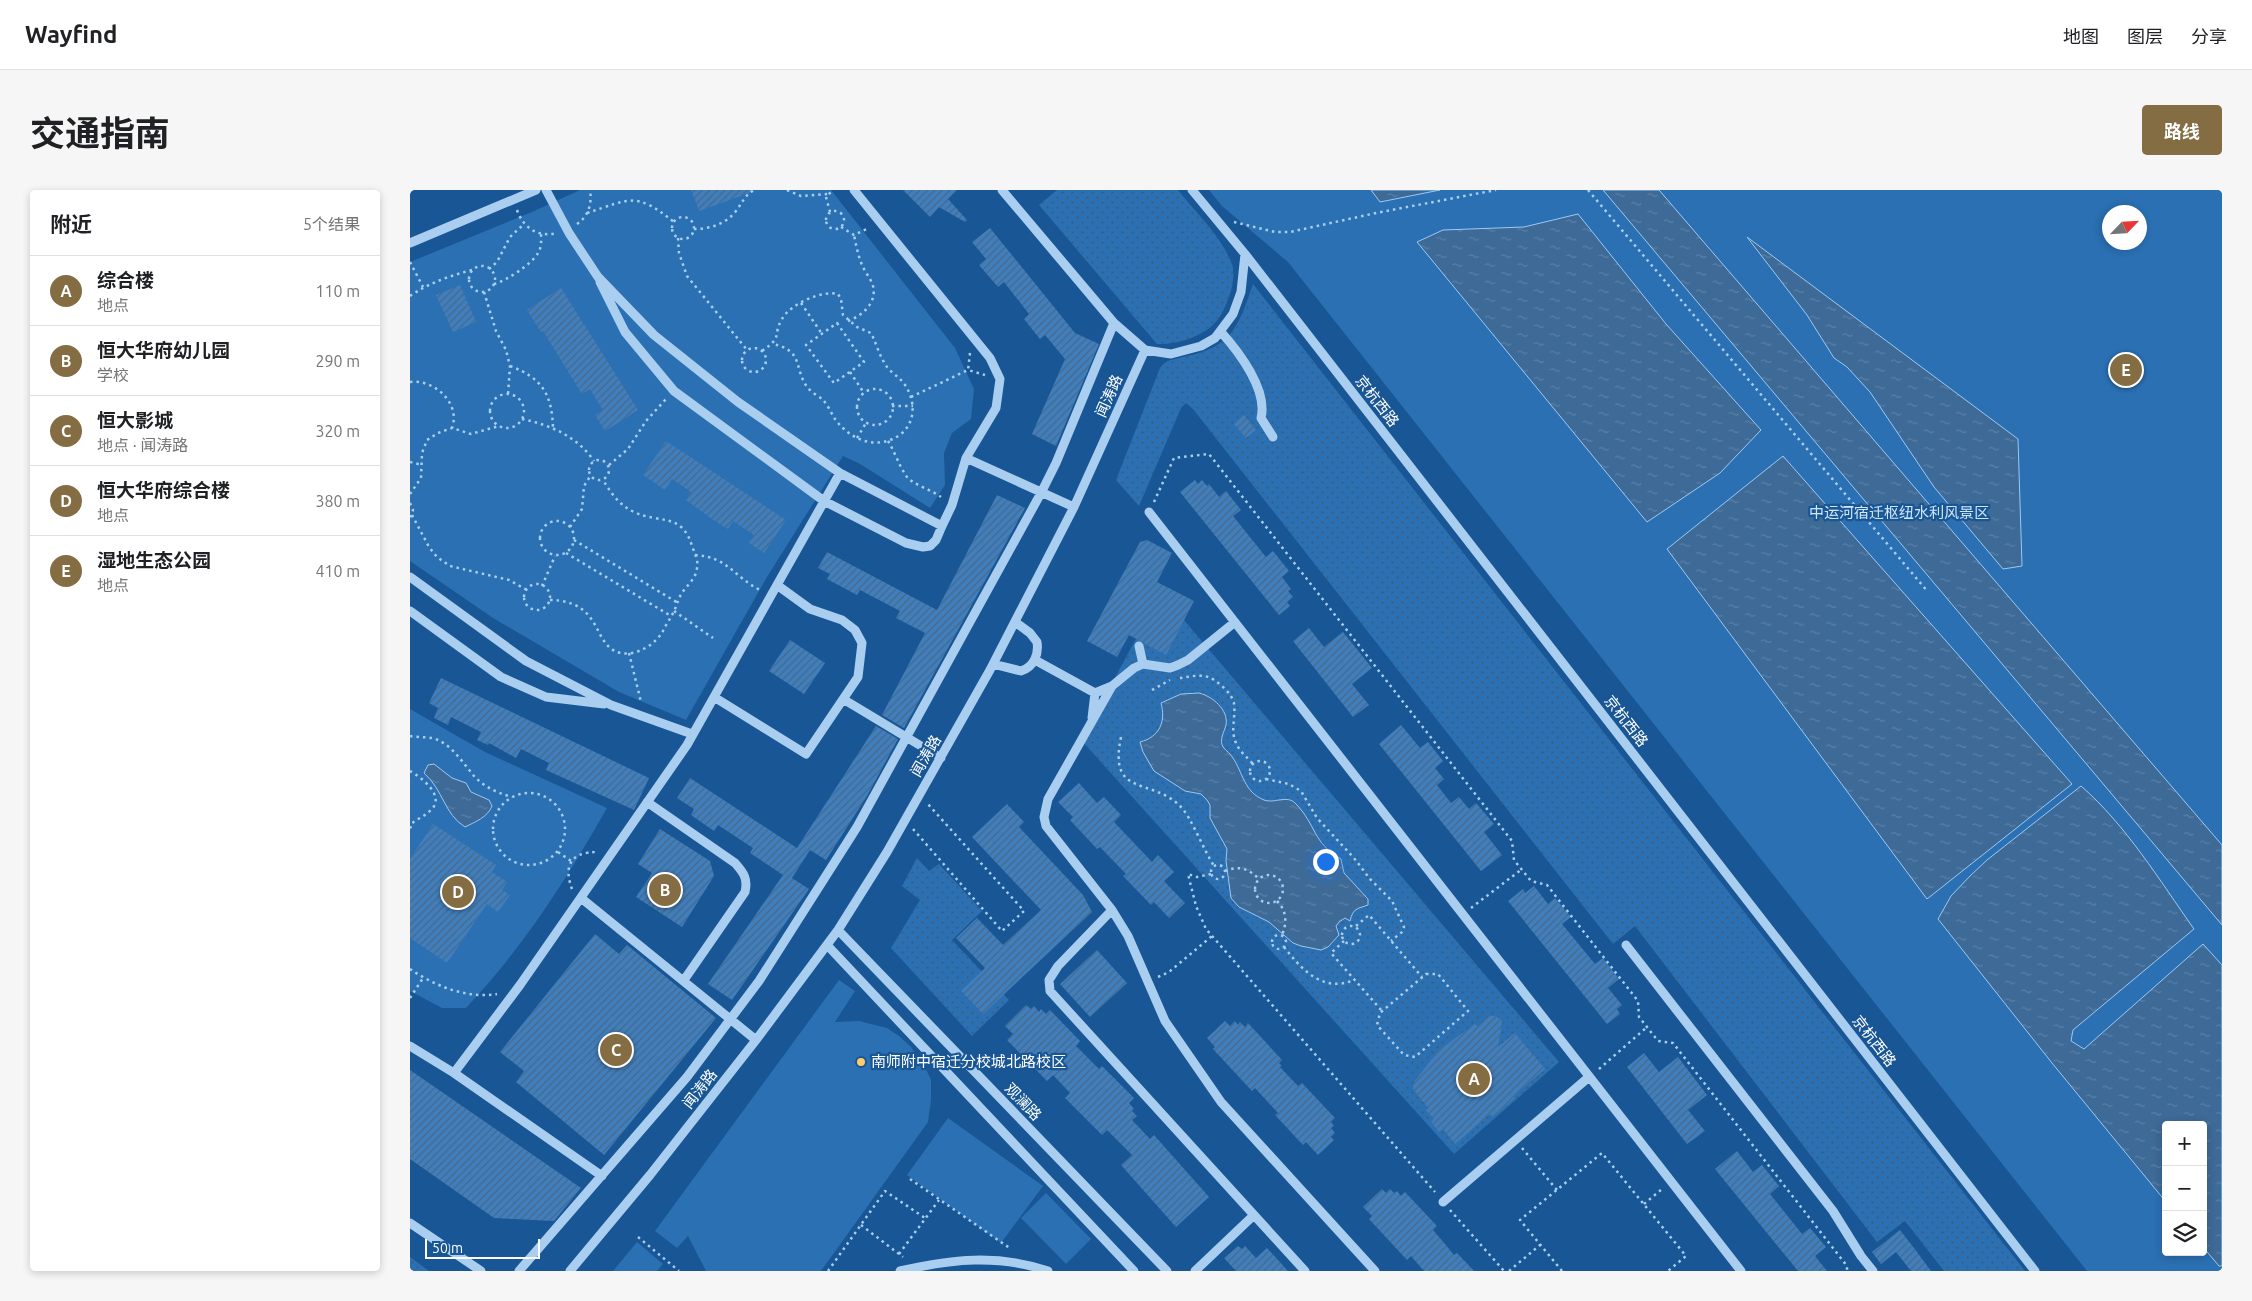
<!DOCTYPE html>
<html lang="zh">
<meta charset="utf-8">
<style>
:root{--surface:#fff;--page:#f6f6f6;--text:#202124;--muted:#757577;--line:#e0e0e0;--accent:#846d43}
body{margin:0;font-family:Ubuntu,"Noto Sans SC",sans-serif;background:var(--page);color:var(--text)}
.controls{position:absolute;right:15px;bottom:15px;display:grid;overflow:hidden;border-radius:5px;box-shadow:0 2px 8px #0003}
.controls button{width:45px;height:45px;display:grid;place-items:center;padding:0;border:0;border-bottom:1px solid var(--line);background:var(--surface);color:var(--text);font:25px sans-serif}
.compass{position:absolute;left:1692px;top:15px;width:45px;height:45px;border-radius:50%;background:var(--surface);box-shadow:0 2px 8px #0003;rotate:65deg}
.scale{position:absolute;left:15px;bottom:12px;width:115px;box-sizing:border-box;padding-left:5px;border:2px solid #fff;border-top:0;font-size:14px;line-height:18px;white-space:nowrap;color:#fff;-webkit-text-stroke:4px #185695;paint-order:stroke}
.you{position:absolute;left:915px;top:671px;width:18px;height:18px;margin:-12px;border:4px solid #fff;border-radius:50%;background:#1a73e8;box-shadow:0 0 0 8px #1a73e833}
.badge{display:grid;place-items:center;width:32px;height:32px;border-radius:50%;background:var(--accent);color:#fff;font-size:16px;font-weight:700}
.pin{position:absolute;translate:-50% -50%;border:2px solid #fff;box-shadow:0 1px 5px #0006}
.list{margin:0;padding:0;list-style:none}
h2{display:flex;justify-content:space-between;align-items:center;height:65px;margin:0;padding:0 20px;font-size:21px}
h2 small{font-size:16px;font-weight:400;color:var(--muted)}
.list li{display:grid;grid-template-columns:32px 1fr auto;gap:15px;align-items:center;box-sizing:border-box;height:70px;padding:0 20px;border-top:1px solid var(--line)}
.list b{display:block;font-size:19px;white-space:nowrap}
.list p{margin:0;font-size:16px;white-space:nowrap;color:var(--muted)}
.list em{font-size:16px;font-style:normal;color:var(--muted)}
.icon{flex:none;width:28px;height:28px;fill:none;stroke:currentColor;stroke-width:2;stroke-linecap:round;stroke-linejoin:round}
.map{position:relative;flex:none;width:1812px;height:1081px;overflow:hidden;border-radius:5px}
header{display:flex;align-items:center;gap:30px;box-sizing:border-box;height:70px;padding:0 25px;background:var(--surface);border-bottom:1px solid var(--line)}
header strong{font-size:24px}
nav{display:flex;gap:28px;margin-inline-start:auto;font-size:18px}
.intro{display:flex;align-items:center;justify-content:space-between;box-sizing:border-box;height:120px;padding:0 30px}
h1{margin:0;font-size:35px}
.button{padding:12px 22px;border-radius:5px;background:var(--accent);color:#fff;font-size:18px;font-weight:700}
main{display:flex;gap:30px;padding:0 30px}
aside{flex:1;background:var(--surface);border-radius:5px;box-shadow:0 2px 8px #0003}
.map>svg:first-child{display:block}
.grass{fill:url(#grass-dots)}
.green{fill:#2b70b3;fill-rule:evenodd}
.water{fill:url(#water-ripples);stroke:#9cc9f3}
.building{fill:url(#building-hatch)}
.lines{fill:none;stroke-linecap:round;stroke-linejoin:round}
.path{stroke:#a9cef0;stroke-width:2.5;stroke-dasharray:2.5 4;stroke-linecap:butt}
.minor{stroke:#a9cef0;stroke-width:9}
.poi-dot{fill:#ffca69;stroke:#185695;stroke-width:2}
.labels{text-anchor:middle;stroke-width:4.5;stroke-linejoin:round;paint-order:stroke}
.street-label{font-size:15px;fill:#fff;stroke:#185695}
.park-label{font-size:15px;fill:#d0e6fb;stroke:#185695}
.poi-label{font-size:15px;fill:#fff;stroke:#185695;text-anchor:start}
</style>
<header>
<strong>Wayfind</strong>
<nav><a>地图</a><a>图层</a><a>分享</a></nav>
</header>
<div class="intro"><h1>交通指南</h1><a class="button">路线</a></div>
<main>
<aside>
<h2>附近<small>5个结果</small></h2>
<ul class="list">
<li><span class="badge">A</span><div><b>综合楼</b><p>地点</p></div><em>110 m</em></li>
<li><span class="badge">B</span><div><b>恒大华府幼儿园</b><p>学校</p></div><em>290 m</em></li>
<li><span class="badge">C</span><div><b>恒大影城</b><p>地点 · 闻涛路</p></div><em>320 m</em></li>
<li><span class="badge">D</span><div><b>恒大华府综合楼</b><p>地点</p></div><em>380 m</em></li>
<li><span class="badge">E</span><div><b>湿地生态公园</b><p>地点</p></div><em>410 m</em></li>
</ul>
</aside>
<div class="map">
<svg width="1812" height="1081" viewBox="0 0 1812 1081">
<defs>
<pattern id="grass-dots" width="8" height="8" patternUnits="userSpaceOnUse" patternTransform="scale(1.25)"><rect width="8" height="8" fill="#2b70b3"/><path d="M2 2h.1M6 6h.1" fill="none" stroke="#3d5c7a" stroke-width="1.8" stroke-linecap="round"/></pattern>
<pattern id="water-ripples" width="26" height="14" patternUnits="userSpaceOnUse" patternTransform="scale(1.25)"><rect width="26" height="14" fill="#3e6a97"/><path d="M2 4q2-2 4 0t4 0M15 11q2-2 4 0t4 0" fill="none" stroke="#5b80a7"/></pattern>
<pattern id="building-hatch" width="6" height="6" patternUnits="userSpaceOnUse" patternTransform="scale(1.25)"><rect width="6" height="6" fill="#417fbc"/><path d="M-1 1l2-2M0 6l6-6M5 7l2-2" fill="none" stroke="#46688a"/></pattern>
</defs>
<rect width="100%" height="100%" fill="#185695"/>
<path class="grass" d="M647,0H768C786,23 812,47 822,74C825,85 823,94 820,104C816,115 812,126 804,134C791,147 765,155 747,154L629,15Z
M843,94L1615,1081H1534L1495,1031L1467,1052L1225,736L1203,754L783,219L776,213L771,218L729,316L706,290L750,178C756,169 763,170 773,167C823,157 828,137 843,94Z
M751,403L1149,872L1044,964L671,550Z
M507,668L519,681L529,674L572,721L542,750L599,810L562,846L481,758L510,710L492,696Z
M0,1067L19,1081H0Z"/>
<path class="green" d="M170,0H421L545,158L564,199L561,229L542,243L534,263L535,295L520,318L450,274L433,266L357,387L276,530L209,502L83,428L0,371V72L122,22Z
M799,0H1812V1081H1677L878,72L812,16ZM1700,22H1730V52H1700ZM1756,935H1793V1062H1756Z
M0,519L75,562L197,618C157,689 112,759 56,818H32L0,801Z
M429,790L445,801L425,832L449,831L477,838L489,846L501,857L514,875L521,890V910L518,932L411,1081H296L278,1046L267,1058L245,1041Z
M538,928L633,996L591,1053L497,985Z
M636,1003L681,1049L656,1074L611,1028Z
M227,1052L253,1074L247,1081H203Z"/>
<path class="water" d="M961,0H1030L970,12Z
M1193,0H1249L1812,655V735Z
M1168,24L1256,134L1351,240L1310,283L1237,332L1007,52L1033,40L1114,37Z
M1337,47L1608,249L1612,376L1593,379L1524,297L1460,202L1437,177L1424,168L1397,125Z
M1373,266L1662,594L1517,709L1257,359Z
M789,503C802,506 819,520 816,535C814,543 809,549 813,557C816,561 821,564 823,568C833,583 834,602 854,610C865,614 877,604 886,614C907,636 902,652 931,669L934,683L958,709V715C947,719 943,718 940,731L935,728L929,732L926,736L929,745L918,757L911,760L891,756L883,753L859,732L829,717L821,708L816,671L817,659L800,628V615L797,610L791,604L775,601L744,581L733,562L730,552C750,547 756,531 751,513L771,504Z
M24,574L42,588L56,593L61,602L79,610L82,616C78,627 65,632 55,637C34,624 34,601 14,583L18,575Z
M1671,596C1716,635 1750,691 1784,739L1663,840L1661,851L1674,859L1793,754L1812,775V1076H1809L1793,1057V935H1756V1012L1642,873L1528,729L1541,706L1560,686L1577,670Z"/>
<path class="building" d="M281,0H342V2L289,21Z
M493,0H547L538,9L557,30L555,32L529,17L520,27Z
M580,38L665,143L689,154L646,256L622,244L655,169L635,145L630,149L614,129L619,124L594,92L588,97L569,75L576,69L562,52Z
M50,95L66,132L43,142L26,105Z
M151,98L228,220L195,241L185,225L193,220L180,199L172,204L133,141L131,142L117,120Z
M834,225L846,240L836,248L824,234Z
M256,251L376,330L354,363L339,353L344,345L323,331L318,339L302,329L276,310L281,302L262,289L255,300L233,285Z
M785,290L788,294L792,290L797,296L799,294L809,307L816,301L831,320L823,326L856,367L863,361L879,381L872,387L881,399L878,401L883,407L877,412L880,416L869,425L770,302Z
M587,305L615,318L494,538L472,525L515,443L486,428L490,421L450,400L447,405L417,389L420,384L408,378L417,362L527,420Z
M737,350L762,363L747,392L784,411L756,465L719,445L707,467L677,451L730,352Z
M899,438L914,457L933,442L962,478L942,494L959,515L943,527L883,451Z
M380,450L415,473L394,504L359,481Z
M31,488L239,588L224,620L136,580L139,573L111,559L106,568L79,553L78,555L67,550L71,542L41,527L38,535L24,528L28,518L19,513Z
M991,535L1010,558L1018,552L1033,571L1025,578L1034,589L1027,595L1041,613L1049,607L1059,619L1066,613L1084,634L1074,642L1092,665L1071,681L969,554Z
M466,536L488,549L457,606L416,670L400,660L382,688L399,699L322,810L298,794L373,685L340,663L343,658L308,635L304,641L281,625L284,619L267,608L280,588L387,658Z
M669,593L687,613L694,607L711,625L704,632L742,672L748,665L764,682L754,691L775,713L759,728L744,712L741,715L713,686L716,684L690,657L687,659L660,630L663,627L648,612Z
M597,614L614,632L609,637L673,705L682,722L573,824L551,801L575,778L546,748L567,728L593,755L631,720L562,647Z
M23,634L86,675L82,682L97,692L92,700L100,705L88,722L77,714L37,773L0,748V669Z
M250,639L300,671L304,686L272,737L226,707L242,683L228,674Z
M1124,696L1138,714L1145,708L1161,727L1152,734L1185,774L1193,768L1209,789L1198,798L1212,815L1207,819L1210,824L1197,834L1098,711L1113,699L1115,703Z
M185,744L209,764L217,755L306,828L194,965L106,892L114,881L90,862Z
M687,760L717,793L680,827L650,794Z
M616,815L621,819L624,816L629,822L631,819L636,824L640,820L670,851L666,856L689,879L692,876L724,908L719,913L724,919L722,921L727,926L722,930L740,949L744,945L799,1007L766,1037L711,975L722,965L697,940L692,945L655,908L660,903L643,885L637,891L597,850L603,844L595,836Z
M1079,826H1086L1092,831L1088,857L1105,843L1135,879L1103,906L1105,908L1083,927L1080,924L1045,954L1033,939L1029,942L1021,932L1024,929L1016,920L1018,918L1003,899L1004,892L1029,860L1065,834L1068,837Z
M815,831L820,836L825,831L828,835L830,832L835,837L838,833L872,870L869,873L872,876L870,877L888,896L892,893L925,928L921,932L924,936L921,938L925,943L921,947L924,950L908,965L896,952L893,955L865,925L868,923L845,898L842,901L803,859L805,857L797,848Z
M1234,863L1249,882L1268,867L1297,905L1278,920L1295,941L1277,954L1217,877Z
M0,880L171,998L144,1031L84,1028L0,969Z
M1327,961L1343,982L1352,975L1369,996L1360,1004L1392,1044L1400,1038L1416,1057L1405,1066L1417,1081H1388L1305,979Z
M972,999L976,1003L980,999L984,1003L987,1001L991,1006L995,1002L1027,1036L1023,1040L1035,1054L1044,1065L1047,1063L1064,1081H1014L1001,1066L997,1070L959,1029L962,1026L953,1017Z
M1490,1040L1504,1058L1521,1081H1501L1486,1062L1471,1074L1462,1062Z
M828,1056L832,1059L835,1056L846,1068L857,1058L878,1081H826L814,1068Z"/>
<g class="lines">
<path class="path" d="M377,0L391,6L418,4
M1178,0L1518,402
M107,20C113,37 127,48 147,43
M416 30a9 9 0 1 1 18 0a9 9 0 1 1-18 0Z
M420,22L416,7L423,0
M177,23C221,9 225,1 264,32
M262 38a11 11 0 1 1 22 0a11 11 0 1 1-22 0Z
M824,32L865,42H880L966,23L1086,0
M167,34C179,26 182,13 180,0
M431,37L444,45L459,38
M284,39C300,39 316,34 326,21C332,13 335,5 344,0
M268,48L269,63L277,86L337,160
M0,72L13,97
M59 89a13 13 0 1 1 26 0a13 13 0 1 1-26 0Z
M79,79L87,72L100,47L114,34
M84,94C96,91 122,74 128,63C132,57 131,50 131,43
M74,102L86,141L96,160L100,176L98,205
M0,106C19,93 39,86 62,80
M391,113L412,144
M438,131C453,125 467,113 463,96C461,89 455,82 452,75C448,65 446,55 444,45
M427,133L454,172L424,193L396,155Z
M332 170a12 12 0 1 1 24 0a12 12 0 1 1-24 0Z
M352,161C374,146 362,146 372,129C380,114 412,100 428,104L431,109L433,125L447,137L461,143C466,153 469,164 475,174C479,181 486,185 491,190C505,205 508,230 491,244C468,261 441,251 425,229C421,223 418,215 413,210C409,206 402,203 398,198C383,179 395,161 363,154
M560,163L558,180L575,185
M100,176C132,188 142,204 143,238
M440,182L454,203
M0,192C25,189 51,214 42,238
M447 217a18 18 0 1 1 36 0a18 18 0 1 1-36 0Z
M80 221a17 17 0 1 1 34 0a17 17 0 1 1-34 0Z
M501,207L558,180
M482,216H503
M112,229C140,235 167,246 184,271
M447,248L456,233
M478,251C485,262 489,276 497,287C504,295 522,300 531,307
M179 280a10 10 0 1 1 20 0a10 10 0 1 1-20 0Z
M0,272L12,275
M199,275L218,259L236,231L256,209
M0,304L11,288L12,263L17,250L28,243L42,238L61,244L89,236
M744,312L764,268L799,264L1102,651L1104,670L1121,691L1137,695L1228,811L1229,827L1248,851L1263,853L1437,1076V1081
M0,313L3,320L0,329
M2,325L19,357L27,367L40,376L99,390L117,400
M130 348a17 17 0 1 1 34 0a17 17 0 1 1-34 0Z
M160,337L172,319L174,296L181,285
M164,350L268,413
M156,363L261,426
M285,365C318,367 324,387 350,400
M114 407a13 13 0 1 1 26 0a13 13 0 1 1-26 0Z
M132,396L145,366
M140,410C195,411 181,457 211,463C227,466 246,454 253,441C256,434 261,428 264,421C267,415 268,409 272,403C277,395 286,389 287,378C289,371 284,362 282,356C272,322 249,334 224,322C209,315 201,303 193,290
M264,421L303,448
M219,463L231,512
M770,488C779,487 789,484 798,487C807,490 823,504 824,514C826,527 820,540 826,553C829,561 837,567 843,574
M742,500L760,490
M0,546C10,548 22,546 30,551C43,558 51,570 60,581C71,596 85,602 102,607
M711,547C698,608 741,587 770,616C782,628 793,659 804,676
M840 581a10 10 0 1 1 20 0a10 10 0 1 1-20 0Z
M0,581C11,587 36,606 21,620C15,626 7,629 1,634L0,640
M856,589L879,594L891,601L907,628L944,668L960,689L982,711L994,737L992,742L981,751
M83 639a36 36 0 1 1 72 0a36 36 0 1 1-72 0Z
M503,639L592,741L614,721L517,613
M148,662L161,671
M801 682a7 7 0 1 1 14 0a7 7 0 1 1-14 0Z
M815,681C829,675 839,679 849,689
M801,684L787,687L778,684L786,716L796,739L1025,1002
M845 699a14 14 0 1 1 28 0a14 14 0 1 1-28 0Z
M162,699C156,683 156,667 176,663C181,662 183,661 188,664
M867,711C877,721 877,733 872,745
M1061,718L1112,679
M932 745a9 9 0 1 1 18 0a9 9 0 1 1-18 0Z
M946,736L959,725L1012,787
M862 752a7 7 0 1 1 14 0a7 7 0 1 1-14 0Z
M934,751L921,763L972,821
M874,757C892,780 913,803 944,790
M0,779C25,796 57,809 87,804
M1016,784H1028L1058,821L1005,867L994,865L967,835L970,823Z
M748,787L759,782L802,746
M0,808L13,788
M1189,879L1237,837
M1112,958L1147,1000
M500,989L601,1059
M1234,1014L1252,999
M1040,1020L1094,1081
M451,1035L493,1067
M228,1047L269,1081
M489,1064L529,1010
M418,1081L475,1001L515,1028
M1099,1081L1130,1055
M1152,1081L1110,1030L1192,963L1276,1066L1258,1081"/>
<path class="minor" d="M136,0L159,43L188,87L244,145L328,212L430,283L532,336L542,315L556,268L586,218L590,189L580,168L444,0
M592,0L704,133L735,160L761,164L791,156L805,148L823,124L831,102L835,64
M782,0L835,64L1625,1081
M0,53L126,0
M190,92L215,142L264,201L414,311L496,353L513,357L520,356L526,350L532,336
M811,142C829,162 858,200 851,228L863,247
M556,268L664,317
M739,322L1331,1081
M0,387L116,471L201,515L282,544
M0,421L91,487L136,507L194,514
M729,456L733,474
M625,470L685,503
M583,474L611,481C624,477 629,464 627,452L620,443L605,432
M702,496L638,609L634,627L636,636L702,720L718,746L755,831L811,912L965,1081
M685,503L702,496L724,478L733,474L760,478L768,475L778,470L825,432
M304,507L396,564L448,487L452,453L445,440L432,430L400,419L367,395
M433,509L531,568
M682,528L685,503
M237,612L325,673C334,683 338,689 335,702L274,790
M171,708L346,850
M702,720L648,776L639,790L640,801L895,1081
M428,740L757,1081
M417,755L724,1081
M1216,755L1423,1021L1451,1066L1463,1081
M0,856L44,883L192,986
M44,883L110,795L277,555L430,283
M1033,1012L1179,887
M0,1033L71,1081
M109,1081L277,887L349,791L447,637L631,303L646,273L704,133
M160,1081L240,985L346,850L428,740L477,662L580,480L664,317L735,160
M490,1081C541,1069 588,1064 638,1081
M785,1081L844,1025"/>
</g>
<circle class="poi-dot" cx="451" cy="872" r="5"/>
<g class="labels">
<g class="street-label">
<text transform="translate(699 206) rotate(-66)" y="5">闻涛路</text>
<text transform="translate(967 211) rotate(52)" y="5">京杭西路</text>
<text transform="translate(1216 531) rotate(52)" y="5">京杭西路</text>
<text transform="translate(516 566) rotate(-60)" y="5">闻涛路</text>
<text transform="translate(1464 851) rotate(52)" y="5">京杭西路</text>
<text transform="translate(290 899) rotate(-52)" y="5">闻涛路</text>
<text transform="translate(613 912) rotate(46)" y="5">观澜路</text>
</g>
<g class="park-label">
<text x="1489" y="328">中运河宿迁枢纽水利风景区</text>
</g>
<g class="poi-label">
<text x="461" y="877">南师附中宿迁分校城北路校区</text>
</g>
</g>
</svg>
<div class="controls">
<button>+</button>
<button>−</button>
<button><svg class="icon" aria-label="layers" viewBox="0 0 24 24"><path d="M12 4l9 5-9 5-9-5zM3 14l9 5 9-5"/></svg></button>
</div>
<svg class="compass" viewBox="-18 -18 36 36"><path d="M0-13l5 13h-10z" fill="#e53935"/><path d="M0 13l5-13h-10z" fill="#757577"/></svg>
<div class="scale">50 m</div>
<div class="you"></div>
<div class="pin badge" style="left:1064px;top:889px">A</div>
<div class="pin badge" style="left:255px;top:700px">B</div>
<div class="pin badge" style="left:206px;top:860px">C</div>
<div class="pin badge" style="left:48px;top:702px">D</div>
<div class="pin badge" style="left:1716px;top:180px">E</div>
</div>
</main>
